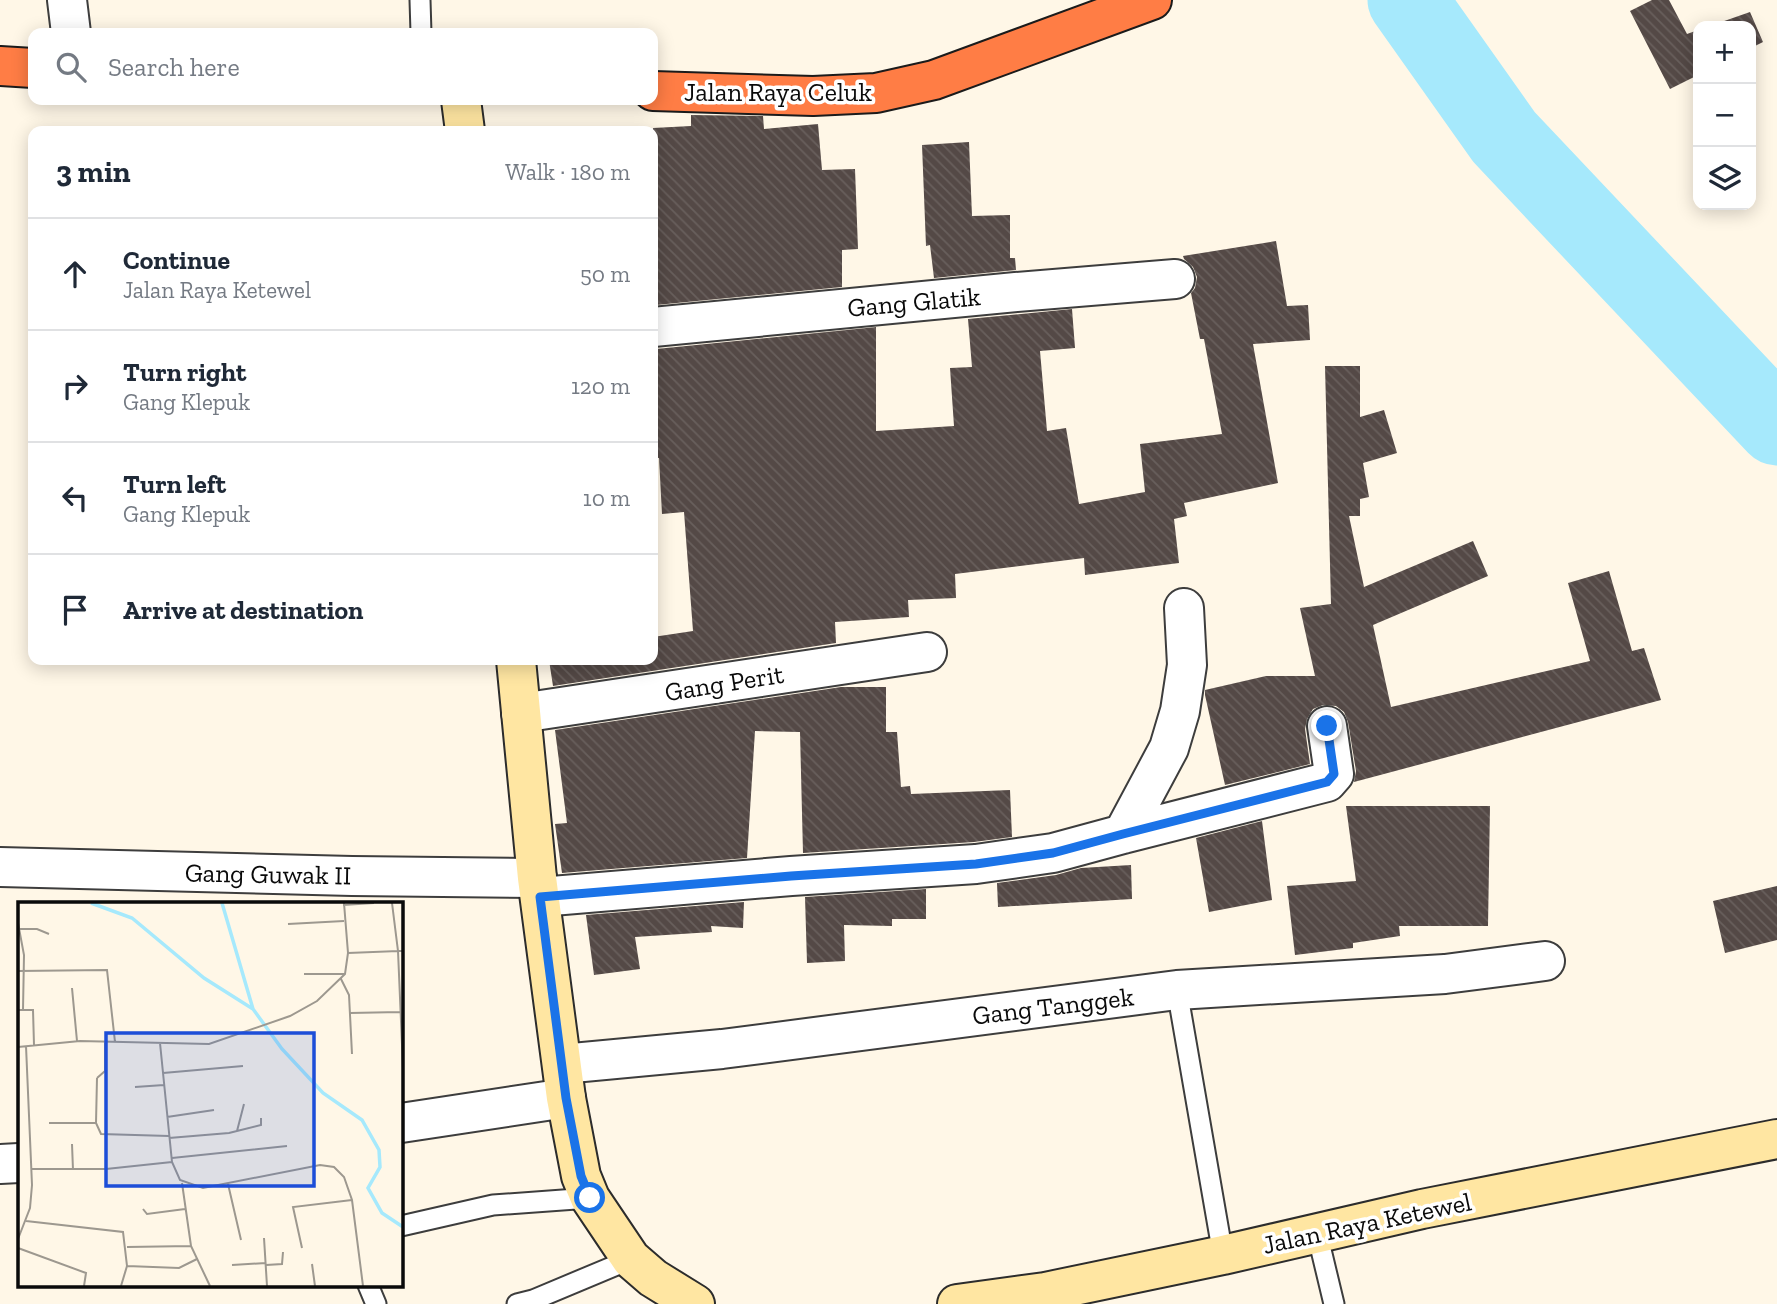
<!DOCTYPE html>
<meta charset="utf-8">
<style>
:root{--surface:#fff;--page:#f6f6f7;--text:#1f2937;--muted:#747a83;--line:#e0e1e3}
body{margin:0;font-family:"Zilla Slab",serif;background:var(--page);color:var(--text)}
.controls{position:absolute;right:21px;top:21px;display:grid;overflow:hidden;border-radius:14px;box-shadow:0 4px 18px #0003}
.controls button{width:63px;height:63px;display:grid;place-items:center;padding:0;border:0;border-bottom:2px solid var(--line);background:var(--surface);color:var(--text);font:35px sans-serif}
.stop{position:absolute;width:21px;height:21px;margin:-16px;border:5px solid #1a73e8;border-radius:50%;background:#fff}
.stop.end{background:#1a73e8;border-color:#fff;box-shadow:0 2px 7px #0008}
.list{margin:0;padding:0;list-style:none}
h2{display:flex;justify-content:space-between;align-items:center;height:91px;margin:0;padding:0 28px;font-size:30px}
h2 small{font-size:23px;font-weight:400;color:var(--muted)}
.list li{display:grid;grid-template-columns:46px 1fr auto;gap:21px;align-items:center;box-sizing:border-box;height:112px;padding:0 28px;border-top:2px solid var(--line)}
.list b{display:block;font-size:26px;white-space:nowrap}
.list p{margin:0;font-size:23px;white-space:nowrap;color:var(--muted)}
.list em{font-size:23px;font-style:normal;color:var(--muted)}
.icon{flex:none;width:38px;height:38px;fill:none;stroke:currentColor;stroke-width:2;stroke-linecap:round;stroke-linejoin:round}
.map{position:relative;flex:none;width:1777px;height:1304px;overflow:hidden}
.search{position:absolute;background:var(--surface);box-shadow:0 4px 18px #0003;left:28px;top:28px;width:630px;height:77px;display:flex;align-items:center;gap:18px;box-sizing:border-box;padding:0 24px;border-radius:14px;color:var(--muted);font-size:26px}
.panel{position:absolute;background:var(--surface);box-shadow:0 4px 18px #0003;left:28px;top:126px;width:630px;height:539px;border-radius:14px}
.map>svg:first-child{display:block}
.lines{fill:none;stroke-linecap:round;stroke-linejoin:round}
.river{stroke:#a6e9fc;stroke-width:79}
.building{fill:url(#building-back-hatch)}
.lane-casing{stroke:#3d3d3d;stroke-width:23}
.street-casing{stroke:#3d3d3d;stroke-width:42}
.secondary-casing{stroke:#2c2c2c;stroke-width:42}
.highway-casing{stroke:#1b1b1b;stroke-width:42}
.lane{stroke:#fff;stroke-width:19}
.street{stroke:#fff;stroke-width:38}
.secondary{stroke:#ffe6a2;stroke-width:38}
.highway{stroke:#ff7d45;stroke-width:38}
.route{stroke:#1a73e8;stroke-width:9}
.labels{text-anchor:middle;stroke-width:7;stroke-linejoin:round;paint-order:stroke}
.street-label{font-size:26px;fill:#0a0a0a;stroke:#fff}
.inset-river{fill:none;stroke:#a6e9fc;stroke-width:3.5}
.inset-road{fill:none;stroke:#9d988f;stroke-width:2}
.view{fill:#1d4ed8;fill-opacity:0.15;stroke:#1d4ed8;stroke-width:3.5}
.inset-edge{fill:none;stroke:#0a0a0a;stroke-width:3.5}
</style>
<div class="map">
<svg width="1777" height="1304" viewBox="0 0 1777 1304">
<defs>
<pattern id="building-back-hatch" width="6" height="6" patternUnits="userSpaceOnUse" patternTransform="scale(1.75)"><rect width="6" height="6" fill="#544946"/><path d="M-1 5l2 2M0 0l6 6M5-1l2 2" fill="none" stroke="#685f5c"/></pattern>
</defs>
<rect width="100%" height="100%" fill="#fff7e7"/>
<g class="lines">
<path class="river" d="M1407,0L1504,137L1777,426"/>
</g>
<path class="building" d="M1652,0H1669L1687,34L1698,30V75L1670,89L1630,11Z
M1750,12L1763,42L1751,48V26H1710Z
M691,115L763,116L764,129L818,124L822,170L855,169L858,249L842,250V287L656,305V301H653V128L691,126Z
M969,142L972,216L1010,215V258H1015L1016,270L934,278L930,245L926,246L922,145Z
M1276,241L1287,306L1308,305L1310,340L1253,344L1278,483L1184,503L1187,516L1174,519L1179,563L1085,575L1084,558L955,574L956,598L908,600L909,617L835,622L836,643L553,686L549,660H653V637L693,631L684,512L662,514L659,458H653V415H656V349L876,327V431L954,426L950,368L972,367L968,319L1072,309L1075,348L1040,351L1047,431L1066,428L1079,504L1145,492L1140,444L1222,434L1204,339H1200L1191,293L1195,288L1197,277L1193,267L1184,259L1183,256Z
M1325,366H1360V417L1384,410L1397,453L1363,463L1369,497L1360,499V516H1349L1364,587L1473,541L1488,576L1373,625L1391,707L1590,661L1568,583L1609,571L1632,651L1644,648L1661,700L1354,782L1356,771L1348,722L1344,712L1336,706L1323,705L1313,709L1307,719L1305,729L1310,764L1225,785L1205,695V690L1266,676H1315L1300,608L1331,604Z
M841,687H886V732H897L901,787L910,786L911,794L1010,790L1012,837L974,842L803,853L800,732L755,731L747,858L562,873L555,824L567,823L555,730Z
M1346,806H1490L1488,926H1399L1400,936L1353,943V948L1295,955L1287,886L1356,881Z
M1262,821L1272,900L1209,912L1196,838Z
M1131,865L1132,899L998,907L997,883L1056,875L1081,868Z
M1777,886V940L1725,953L1713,901Z
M926,889V919H892V926L844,925L845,961L807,963L805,897Z
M744,902L743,928L711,926L712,932L635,937L640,969L594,975L586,915Z"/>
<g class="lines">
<defs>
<path id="lane" d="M420,0L421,33
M1177,990L1223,1255
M401,1226L493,1205L590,1198
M1317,1233L1334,1304
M368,1285L376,1304
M517,1304L533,1300L631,1259"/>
<path id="street" d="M67,0L71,33
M653,327L1016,292L1175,279
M521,713L927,652
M1123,834L1169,748L1180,711L1187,665L1184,608
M0,867L352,876L537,878
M540,897L791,876L976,864L1053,853L1123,834L1327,782L1334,774L1327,726
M562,1064L722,1049L1177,990L1445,974L1545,961
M401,1123L566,1098
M0,1164L19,1163"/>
<path id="secondary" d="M461,100L465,131
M516,660L537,878L566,1098L581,1176L590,1198L631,1259L653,1278L695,1304
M957,1304L1045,1292L1223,1255L1422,1209L1777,1139"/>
<path id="highway" d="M0,66L33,68
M653,91L813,96L876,93L934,80L1152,0"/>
</defs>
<use href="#lane" class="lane-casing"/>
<use href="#street" class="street-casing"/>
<use href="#secondary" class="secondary-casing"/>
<use href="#highway" class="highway-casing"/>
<use href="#lane" class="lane"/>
<use href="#street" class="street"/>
<use href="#secondary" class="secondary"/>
<use href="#highway" class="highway"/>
</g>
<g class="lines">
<path class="route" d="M590,1198L581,1176L566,1098L540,897L791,876L976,864L1053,853L1123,834L1327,782L1334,774L1327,726"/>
</g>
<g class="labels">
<g class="street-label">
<text x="778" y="101">Jalan Raya Celuk</text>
<text transform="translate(914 302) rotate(-5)" y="9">Gang Glatik</text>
<text transform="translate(724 683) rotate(-9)" y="9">Gang Perit</text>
<text transform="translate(268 874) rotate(1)" y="9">Gang Guwak II</text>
<text transform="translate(1053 1006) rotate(-7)" y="9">Gang Tanggek</text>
<text transform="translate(1367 1223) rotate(-12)" y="9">Jalan Raya Ketewel</text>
</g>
</g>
<g transform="translate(18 902)">
<rect width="385" height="385" fill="#fff7e7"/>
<path class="inset-river" d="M73,1L114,16L186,76L235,107L264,147L305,191L344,218L361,248L362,265L350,286L364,311L385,325M204,1L235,107"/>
<path class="inset-road" d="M374,1L380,49H385M325,3L356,1M0,21L6,53L5,108M270,22L326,19M2,27H19L31,32M330,51L380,49L385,166M0,69L89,68L97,140M286,72H327M323,77L331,93L334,152M54,86L59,139M0,108H15L16,143M332,111L382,110M142,141L154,260L162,278L185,286L302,263L316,265L326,275L334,298L345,384M0,145L62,139L191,142L272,114L299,99L327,72L330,51L326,1M145,171L225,164M79,176L78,221L83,232L151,234M79,176L87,169V139M117,185L146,183M149,215L196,208M31,221H78M219,229L226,202M151,236L211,231L243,223V216M54,242L55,268M154,256L269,244M14,267H88L154,260M164,281L173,344L192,384M210,282L223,338M125,307L129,312L167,307M8,319L105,330L109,364L103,384M246,336L249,384M0,337L12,306L14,283L8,144M109,345L173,344M0,346L68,371L66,384M284,346L275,305L334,298M294,362L297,384M214,363L248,361M248,363L264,362L265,350M109,364L161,366L179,357"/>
<path class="view" d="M88,131H296V284H88Z"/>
<rect width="385" height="385" class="inset-edge"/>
</g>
</svg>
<div class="controls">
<button>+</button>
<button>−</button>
<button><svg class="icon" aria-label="layers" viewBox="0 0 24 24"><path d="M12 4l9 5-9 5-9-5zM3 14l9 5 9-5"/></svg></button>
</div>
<div class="stop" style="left:590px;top:1198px"></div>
<div class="stop end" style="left:1327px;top:726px"></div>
<div class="search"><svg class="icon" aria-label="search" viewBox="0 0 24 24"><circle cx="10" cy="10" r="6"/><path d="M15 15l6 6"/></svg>Search here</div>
<section class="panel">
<h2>3 min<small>Walk · 180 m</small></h2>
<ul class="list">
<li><svg class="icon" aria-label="ahead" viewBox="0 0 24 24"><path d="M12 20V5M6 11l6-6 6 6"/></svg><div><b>Continue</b><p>Jalan Raya Ketewel</p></div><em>50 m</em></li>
<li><svg class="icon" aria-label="right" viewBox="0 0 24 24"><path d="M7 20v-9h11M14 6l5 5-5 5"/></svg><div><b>Turn right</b><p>Gang Klepuk</p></div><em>120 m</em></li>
<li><svg class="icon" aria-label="left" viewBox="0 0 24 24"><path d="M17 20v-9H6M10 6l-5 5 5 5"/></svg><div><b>Turn left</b><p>Gang Klepuk</p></div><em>10 m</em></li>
<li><svg class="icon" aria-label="arrive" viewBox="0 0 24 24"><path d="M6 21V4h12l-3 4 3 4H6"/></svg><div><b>Arrive at destination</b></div></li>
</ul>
</section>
</div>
